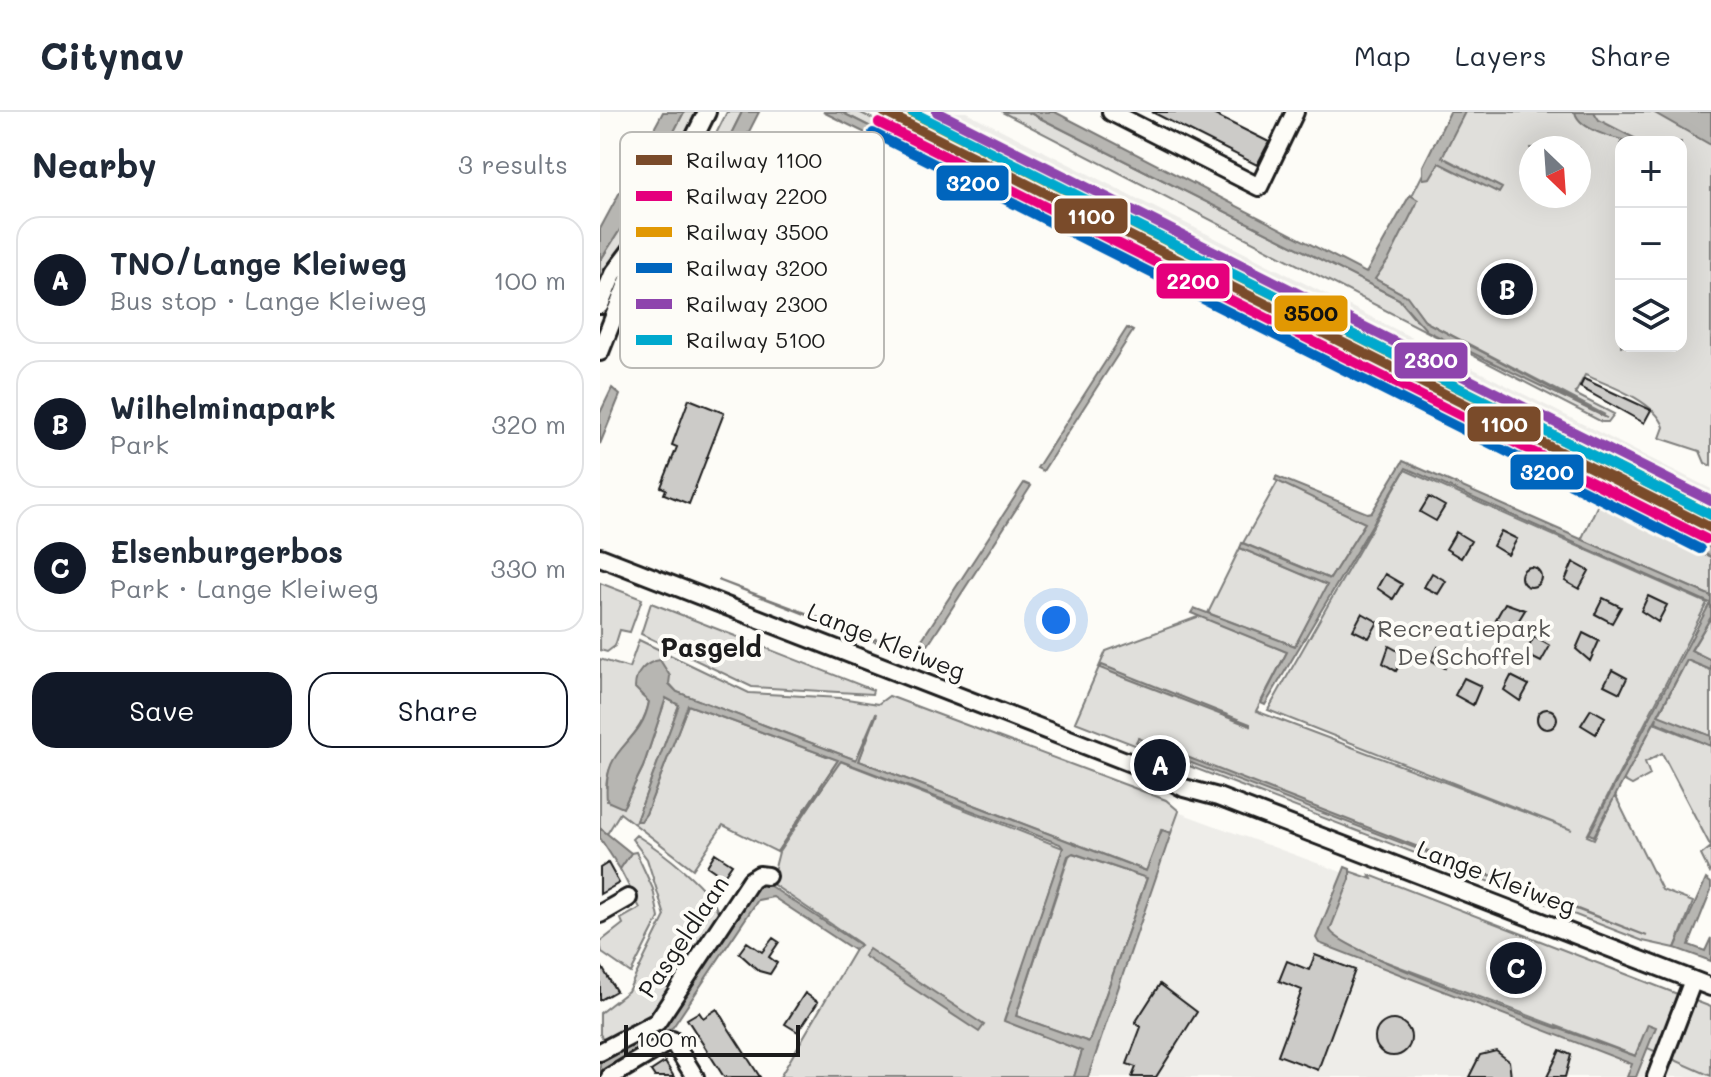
<!DOCTYPE html>
<meta charset="utf-8">
<style>
:root{--surface:#fff;--page:#f2f2f3;--text:#1f2937;--muted:#747a83;--line:#e0e1e3;--accent:#111827}
body{margin:0;font-family:Mali,sans-serif;background:var(--page);color:var(--text)}
.controls{position:absolute;right:24px;top:24px;display:grid;overflow:hidden;border-radius:16px;box-shadow:0 8px 32px #0002}
.controls button{width:72px;height:72px;display:grid;place-items:center;padding:0;border:0;border-bottom:2px solid var(--line);background:var(--surface);color:var(--text);font:40px sans-serif}
.compass{position:absolute;left:919px;top:24px;width:72px;height:72px;border-radius:50%;background:var(--surface);box-shadow:0 8px 32px #0002;rotate:155deg}
.scale{position:absolute;left:24px;bottom:20px;width:176px;box-sizing:border-box;padding-left:8px;border:4px solid #1c1c1c;border-top:0;font-size:22px;line-height:28px;white-space:nowrap;color:#1c1c1c;-webkit-text-stroke:6px #fdfcf7;paint-order:stroke}
.you{position:absolute;left:456px;top:508px;width:28px;height:28px;margin:-20px;border:6px solid #fff;border-radius:50%;background:#1a73e8;box-shadow:0 0 0 12px #1a73e833}
.badge{display:grid;place-items:center;width:52px;height:52px;border-radius:50%;background:var(--accent);color:#fff;font-size:26px;font-weight:700}
.pin{position:absolute;translate:-50% -50%;border:4px solid #fff;box-shadow:0 2px 8px #0006}
.list{margin:0;padding:0;list-style:none}
h2{display:flex;justify-content:space-between;align-items:center;height:104px;margin:0;padding:0 32px;font-size:34px}
h2 small{font-size:26px;font-weight:400;color:var(--muted)}
.list li{display:grid;grid-template-columns:52px 1fr auto;gap:24px;align-items:center;box-sizing:border-box;height:128px;margin:0 16px 16px;padding:0 16px;border:2px solid var(--line);border-radius:24px}
.list b{display:block;font-size:30px;white-space:nowrap}
.list p{margin:0;font-size:26px;white-space:nowrap;color:var(--muted)}
.list em{font-size:26px;font-style:normal;color:var(--muted)}
.actions{display:flex;gap:16px;padding:24px 32px}
.actions a{flex:1;padding:18px 0;border:2px solid var(--accent);border-radius:24px;text-align:center;font-size:28px;color:var(--accent)}
.actions .main{background:var(--accent);color:#fff}
.icon{flex:none;width:44px;height:44px;fill:none;stroke:currentColor;stroke-width:2;stroke-linecap:round;stroke-linejoin:round}
.map{position:relative;flex:none;width:1111px;height:965px;overflow:hidden}
header{display:flex;align-items:center;gap:48px;box-sizing:border-box;height:112px;padding:0 40px;background:var(--surface);border-bottom:2px solid var(--line)}
header strong{font-size:38px}
nav{display:flex;gap:44px;margin-inline-start:auto;font-size:28px}
main{display:flex}
aside{flex:1;background:var(--surface)}
.map>svg:first-child{display:block}
.built{fill:#eeede9}
.green{fill:#e0dfdb;stroke:#7e7e7c;stroke-width:2;fill-rule:evenodd}
.water{fill:#b7b6b2;stroke:#797876;stroke-width:2;fill-rule:evenodd}
.building{fill:#cccbc8;stroke:#1c1c1c;stroke-width:2}
.lines{fill:none;stroke-linecap:round;stroke-linejoin:round}
.minor-casing{stroke:#1c1c1c;stroke-width:22}
.minor{stroke:#fdfcf7;stroke-width:16}
.rail-1-casing{stroke:#fdfcf7;stroke-width:16}
.rail-2-casing{stroke:#fdfcf7;stroke-width:16}
.rail-3-casing{stroke:#fdfcf7;stroke-width:16}
.rail-4-casing{stroke:#fdfcf7;stroke-width:16}
.rail-5-casing{stroke:#fdfcf7;stroke-width:16}
.rail-6-casing{stroke:#fdfcf7;stroke-width:16}
.rail-1{stroke:#7a4b2a;stroke-width:10}
.rail-2{stroke:#e5007d;stroke-width:10}
.rail-3{stroke:#e19803;stroke-width:10}
.rail-4{stroke:#0065bd;stroke-width:10}
.rail-5{stroke:#8e44ad;stroke-width:10}
.rail-6{stroke:#00a9ce;stroke-width:10}
.labels{text-anchor:middle;stroke-width:8;stroke-linejoin:round;paint-order:stroke}
.park-label{font-size:24px;fill:#575655;stroke:#fdfcf7}
.street-label{font-size:24px;fill:#1c1c1c;stroke:#fdfcf7}
.neighbourhood-label{font-size:26px;font-weight:bold;fill:#1c1c1c;stroke:#fdfcf7}
.key{fill:#fdfcf7;stroke:#bab9b5;stroke-width:2}
.key-label{font-size:22px;fill:#1c1c1c}
.line-badge{stroke:#fdfcf7;stroke-width:3}
.badge-label{font-size:22px;text-anchor:middle;font-weight:bold;fill:#fff}
.pale-badge-label{font-size:22px;text-anchor:middle;font-weight:bold;fill:#111}
</style>
<header>
<strong>Citynav</strong>
<nav><a>Map</a><a>Layers</a><a>Share</a></nav>
</header>
<main>
<aside>
<h2>Nearby<small>3 results</small></h2>
<ul class="list">
<li><span class="badge">A</span><div><b>TNO/Lange Kleiweg</b><p>Bus stop · Lange Kleiweg</p></div><em>100 m</em></li>
<li><span class="badge">B</span><div><b>Wilhelminapark</b><p>Park</p></div><em>320 m</em></li>
<li><span class="badge">C</span><div><b>Elsenburgerbos</b><p>Park · Lange Kleiweg</p></div><em>330 m</em></li>
</ul>
<div class="actions"><a class="main">Save</a><a>Share</a></div>
</aside>
<div class="map">
<svg width="1111" height="965" viewBox="0 0 1111 965">
<rect width="100%" height="100%" fill="#fdfcf7"/>
<filter id="ink" filterUnits="userSpaceOnUse"><feTurbulence type="fractalNoise" baseFrequency=".0125" numOctaves="2"/><feDisplacementMap in="SourceGraphic" scale="16" xChannelSelector="R" yChannelSelector="G"/><feConvolveMatrix kernelMatrix="1 2 1 2 8 2 1 2 1" color-interpolation-filters="sRGB"/></filter>
<g filter="url(#ink)">
<path class="built" d="M273,0H366L1111,377V420Z
M575,699L744,761L1025,929L1111,961V965H483Z"/>
<path class="green" d="M84,0H98L53,93L24,136L0,182V149L37,91Z
M127,0H142L100,84L86,81Z
M241,0H259L1111,427V436Z
M402,0H428L799,187L817,209L1005,303L826,210L806,184L771,165L854,0H1111V354L1105,351L1100,339L1060,326L1064,315C1055,289 1009,273 985,263L975,282L1014,302L1008,310H1002ZM1021,30H1081V234H1021ZM931,36H979V84H931Z
M805,358L1107,491L987,724L994,727L1015,683L1062,778L1093,790L1075,836L1043,829L475,610L506,539L600,504L687,540L656,599L972,718L668,598Z
M678,369L764,408L765,411L730,467L643,431Z
M999,390L1111,445V484L981,428Z
M640,436L728,473L695,534L608,501Z
M0,471L42,487L30,520L20,518L15,534L7,540L0,538Z
M51,491L273,578L272,582L152,575L41,522Z
M1111,505V548L1091,539Z
M39,528L149,581L241,586L278,592L289,584L566,688L579,699L571,721L561,718L547,759L259,649L276,601L256,648L77,580L69,571L42,584L49,590C41,629 10,633 6,675L25,692L43,655L66,586L79,593L36,709L46,702L88,593L238,648L177,740L123,713L93,757L20,701L7,722L0,716V547L29,556Z
M1087,548L1111,558V624L1058,604Z
M1054,611L1111,634V759L1110,761L1101,743L1111,735L1062,641L1045,650L1050,663L1032,673L1023,668Z
M240,649L463,736L405,909L482,939L474,965H180L259,831L171,771L179,740Z
M36,723C60,738 112,776 119,803L95,834L93,846L58,901L6,932L0,922V901L28,879L65,804L47,747L32,727Z
M36,740L53,777L59,806L31,861L2,841L0,830L23,812L21,807L40,796L20,757L31,741Z
M472,741L547,766L489,930L416,904L469,744Z
M746,758L772,767L770,763L1111,895V964L1041,933L1036,944L776,846L733,825L729,819Z"/>
<path class="water" d="M63,0H84L37,91L0,149V117Z
M142,0H159L55,204L48,202L100,84Z
M223,0H241L1111,436V445L714,243Z
M428,0H455L766,161L810,83L818,88L816,93L789,147L775,167L807,184L826,210L1007,306L827,219L799,187Z
M850,0H865L842,45L902,76L899,81L839,51L830,66L823,67V54Z
M975,0H994L999,8L1042,30C1023,30 979,19 975,0Z
M1053,0H1111V33Z
M527,216L533,219L443,359L437,356Z
M12,276L20,283L0,332V301Z
M803,349L1111,484V505L1091,538L1111,548V558L1087,548L1058,603L1111,624V634L1056,610L1057,605L994,724L989,722L1110,491L806,356L665,593L661,591L687,540L591,501L594,496L695,534L727,473L640,436L642,431L730,467L765,411L675,368L676,364L767,401L772,400Z
M424,371L431,374L319,547L118,468L313,541Z
M60,548L70,564L69,572L77,580L256,648L277,602L259,649L546,759L562,718L571,721L488,965H474L482,939L404,909L463,736L460,732L241,649L177,740L238,648L88,593L46,702L41,709H36L79,593L66,586L43,655L23,696L7,689C2,630 40,637 49,590L35,576C35,561 45,550 60,548ZM473,741L547,766L489,930L416,904L468,744Z
M502,553L650,612V614L500,556Z
M538,626L1047,824L536,630Z
M0,716L31,741L20,757L0,726Z
M745,755L750,757V767L730,818C742,843 993,928 1035,944L1048,912L1056,915L1036,965H1027L1032,952L719,831L716,826Z
M1106,767L1111,771V778L1089,833L1105,839L1111,826V849L1075,836Z
M164,770L260,833L254,838L173,785L158,788L73,915L0,959V948L56,918L157,773Z
M269,837L384,913L379,920L264,844Z"/>
<path class="building" d="M552,0H609L669,30L657,53Z
M984,267L1051,298L1044,311L980,275Z
M89,287L124,301L89,392L64,382L66,377L61,375L77,335L72,333Z
M829,385L845,394L836,409L820,400Z
M901,419L917,427L908,443L893,434Z
M856,420L871,429L861,446L846,437Z
M973,450L989,459L979,477L965,469Z
M921 465a10 10 0 1 1 20 0a10 10 0 1 1-20 0Z
M832,461L846,469L838,482L824,475Z
M785,462L802,472L793,487L777,476Z
M1048,484L1067,493L1058,510L1041,499Z
M1003,486L1021,495L1012,511L995,502Z
M905,491L925,498L914,516L896,507Z
M762,501L778,510L769,526L753,518Z
M983,521L999,529L990,549L976,537Z
M934,525L950,534L941,550L925,542Z
M789,534L805,543L796,559L783,551Z
M838,535L851,543L845,556L831,548Z
M1012,558L1027,566L1020,581L1004,573Z
M911,564L929,573L920,589L904,578Z
M864,566L881,574L873,593L855,583Z
M991,597L1005,605L996,622L981,613Z
M937 607a10 10 0 1 1 20 0a10 10 0 1 1-20 0Z
M115,741L132,752L123,765L107,754Z
M8,751L19,771L0,782V756Z
M173,826L179,830L169,845L177,851L170,862L159,859L139,841L147,830L162,840Z
M715,843L755,858L718,958L678,943L702,878L679,869L687,849L709,858Z
M0,852L16,879L0,888Z
M560,872L597,900L556,965H532L536,955L527,952L541,915L535,911Z
M205,881L218,890L198,920L185,912Z
M117,897L129,917L160,965H124L87,907L99,900L103,906Z
M775 926a18 18 0 1 1 36 0a18 18 0 1 1-36 0Z
M960,938L971,943L965,965H947Z
M896,939L909,949L911,965H869L880,943Z
M65,950L74,965H55L51,959Z"/>
<g class="lines">
<defs>
<path id="minor" d="M511,0L659,75L695,0
M0,193L13,162L44,121
M0,240L50,114L107,0
M0,445L554,660L584,676L618,685L1111,875
M0,802L28,786
M0,940L57,910L151,768L159,763L167,764
M10,965L72,928L95,965
M1056,965L1093,868"/>
</defs>
<use href="#minor" class="minor-casing"/>
<use href="#minor" class="minor"/>
<defs>
<path id="rail-1" d="M284,0L1111,416"/>
<path id="rail-2" d="M279,11L1106,427"/>
<path id="rail-3" d="M311,0L1111,403"/>
<path id="rail-4" d="M273,21L1100,437"/>
<path id="rail-5" d="M337,0L1111,389"/>
<path id="rail-6" d="M312,0L1111,403"/>
</defs>
<use href="#rail-1" class="rail-1-casing"/>
<use href="#rail-2" class="rail-2-casing"/>
<use href="#rail-3" class="rail-3-casing"/>
<use href="#rail-4" class="rail-4-casing"/>
<use href="#rail-5" class="rail-5-casing"/>
<use href="#rail-6" class="rail-6-casing"/>
<use href="#rail-1" class="rail-1"/>
<use href="#rail-2" class="rail-2"/>
<use href="#rail-3" class="rail-3"/>
<use href="#rail-4" class="rail-4"/>
<use href="#rail-5" class="rail-5"/>
<use href="#rail-6" class="rail-6"/>
</g>
</g>
<g class="labels">
<g class="park-label">
<text x="864" y="525">Recreatiepark<tspan x="864" dy="28">De Schoffel</tspan></text>
</g>
<g class="street-label">
<text transform="translate(286 530) rotate(22)" y="8">Lange Kleiweg</text>
<text transform="translate(896 766) rotate(21)" y="8">Lange Kleiweg</text>
<text transform="translate(84 825) rotate(-56)" y="8">Pasgeldlaan</text>
</g>
<g class="neighbourhood-label">
<text x="111" y="545">Pasgeld</text>
</g>
</g>
<rect x="20" y="20" width="264" height="236" rx="12" class="key"/>
<rect x="36" y="43" width="36" height="10" fill="#7a4b2a"/>
<rect x="36" y="79" width="36" height="10" fill="#e5007d"/>
<rect x="36" y="115" width="36" height="10" fill="#e19803"/>
<rect x="36" y="151" width="36" height="10" fill="#0065bd"/>
<rect x="36" y="187" width="36" height="10" fill="#8e44ad"/>
<rect x="36" y="223" width="36" height="10" fill="#00a9ce"/>
<g class="key-label">
<text x="86" y="56">Railway 1100</text>
<text x="86" y="92">Railway 2200</text>
<text x="86" y="128">Railway 3500</text>
<text x="86" y="164">Railway 3200</text>
<text x="86" y="200">Railway 2300</text>
<text x="86" y="236">Railway 5100</text>
</g>
<g class="line-badge">
<rect x="335" y="52" width="75" height="38" rx="8" fill="#0065bd"/>
<rect x="453" y="85" width="76" height="38" rx="8" fill="#7a4b2a"/>
<rect x="555" y="150" width="76" height="38" rx="8" fill="#e5007d"/>
<rect x="673" y="182" width="76" height="39" rx="8" fill="#e19803"/>
<rect x="793" y="229" width="76" height="39" rx="8" fill="#8e44ad"/>
<rect x="866" y="293" width="76" height="38" rx="8" fill="#7a4b2a"/>
<rect x="909" y="341" width="76" height="38" rx="8" fill="#0065bd"/>
</g>
<g class="badge-label">
<text x="373" y="79">3200</text>
<text x="491" y="112">1100</text>
<text x="593" y="177">2200</text>
<text x="831" y="256">2300</text>
<text x="904" y="320">1100</text>
<text x="947" y="368">3200</text>
</g>
<g class="pale-badge-label">
<text x="711" y="209">3500</text>
</g>
</svg>
<div class="controls">
<button>+</button>
<button>−</button>
<button><svg class="icon" aria-label="layers" viewBox="0 0 24 24"><path d="M12 4l9 5-9 5-9-5zM3 14l9 5 9-5"/></svg></button>
</div>
<svg class="compass" viewBox="-18 -18 36 36"><path d="M0-13l5 13h-10z" fill="#e53935"/><path d="M0 13l5-13h-10z" fill="#747a83"/></svg>
<div class="scale">100 m</div>
<div class="you"></div>
<div class="pin badge" style="left:560px;top:653px">A</div>
<div class="pin badge" style="left:907px;top:177px">B</div>
<div class="pin badge" style="left:916px;top:856px">C</div>
</div>
</main>
